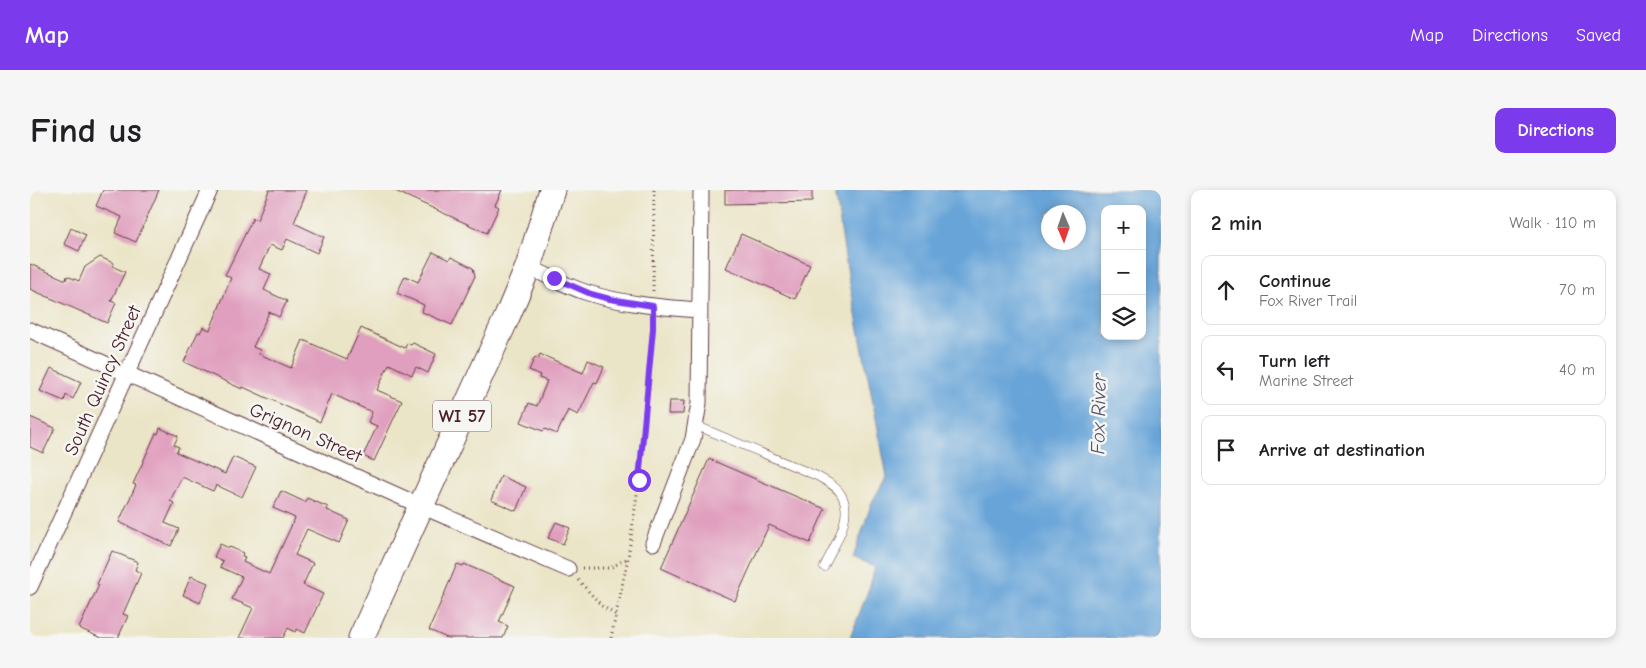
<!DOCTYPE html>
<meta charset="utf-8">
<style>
:root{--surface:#fff;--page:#f6f6f6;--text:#202124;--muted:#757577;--line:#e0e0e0;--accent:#7c3aed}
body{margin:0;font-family:"Comic Neue",sans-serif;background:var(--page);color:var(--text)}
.controls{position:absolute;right:15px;top:15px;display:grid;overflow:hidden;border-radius:10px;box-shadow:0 2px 8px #0003}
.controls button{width:45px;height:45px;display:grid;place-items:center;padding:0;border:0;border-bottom:1px solid var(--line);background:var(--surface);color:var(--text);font:25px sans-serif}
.compass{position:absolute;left:1011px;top:15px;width:45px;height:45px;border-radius:50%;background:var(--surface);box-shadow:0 2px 8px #0003;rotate:178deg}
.stop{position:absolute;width:15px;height:15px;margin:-11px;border:4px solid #7c3aed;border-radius:50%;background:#fff}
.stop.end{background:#7c3aed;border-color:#fff;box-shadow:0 1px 5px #0008}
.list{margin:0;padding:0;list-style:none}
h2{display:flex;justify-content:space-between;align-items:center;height:65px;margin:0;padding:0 20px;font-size:21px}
h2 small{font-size:16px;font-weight:400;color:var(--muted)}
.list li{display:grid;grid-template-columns:32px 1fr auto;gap:15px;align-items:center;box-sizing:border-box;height:70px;margin:0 10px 10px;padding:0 10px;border:1px solid var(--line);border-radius:10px}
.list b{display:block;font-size:19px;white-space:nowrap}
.list p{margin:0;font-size:16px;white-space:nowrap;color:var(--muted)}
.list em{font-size:16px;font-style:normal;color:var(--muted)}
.icon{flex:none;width:28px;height:28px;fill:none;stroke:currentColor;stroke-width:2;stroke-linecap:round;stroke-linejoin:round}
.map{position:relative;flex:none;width:1131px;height:448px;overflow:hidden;border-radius:10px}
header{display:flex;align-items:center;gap:30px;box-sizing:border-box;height:70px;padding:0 25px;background:var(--accent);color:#fff}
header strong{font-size:24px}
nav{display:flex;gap:28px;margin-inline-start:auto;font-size:18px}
.intro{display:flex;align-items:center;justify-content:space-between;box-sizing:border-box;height:120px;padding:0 30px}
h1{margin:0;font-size:35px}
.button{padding:12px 22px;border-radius:10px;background:var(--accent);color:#fff;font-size:18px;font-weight:700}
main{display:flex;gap:30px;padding:0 30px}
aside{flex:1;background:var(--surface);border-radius:10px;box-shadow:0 2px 8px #0003}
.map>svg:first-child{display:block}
.water{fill:#67a4d8;stroke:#586282;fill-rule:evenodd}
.building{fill:#e09fbe}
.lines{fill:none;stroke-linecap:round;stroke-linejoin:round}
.lane-casing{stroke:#623d43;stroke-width:9}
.street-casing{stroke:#623d43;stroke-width:17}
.primary-casing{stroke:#623d43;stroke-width:27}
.path{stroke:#623d43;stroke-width:3;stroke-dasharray:1 4;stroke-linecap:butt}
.lane{stroke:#fff;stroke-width:8}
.street{stroke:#fff;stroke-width:15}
.primary{stroke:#fff;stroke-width:25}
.route{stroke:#7c3aed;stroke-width:6}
.labels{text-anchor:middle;stroke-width:5;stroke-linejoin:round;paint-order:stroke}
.shield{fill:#f6f6f2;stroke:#7e6067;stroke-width:1}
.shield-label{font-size:18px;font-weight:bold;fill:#4a1f2b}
.street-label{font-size:19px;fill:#4a1f2b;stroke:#f6f6f2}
.water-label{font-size:20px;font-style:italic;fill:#565470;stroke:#f6f6f2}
</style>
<header>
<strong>Map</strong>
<nav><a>Map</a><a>Directions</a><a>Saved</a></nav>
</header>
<div class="intro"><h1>Find us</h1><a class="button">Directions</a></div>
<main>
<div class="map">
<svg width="1131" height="448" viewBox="0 0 1131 448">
<rect width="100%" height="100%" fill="#f6f6f2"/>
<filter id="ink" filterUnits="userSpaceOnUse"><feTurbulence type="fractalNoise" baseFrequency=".02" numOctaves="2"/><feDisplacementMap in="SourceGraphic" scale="10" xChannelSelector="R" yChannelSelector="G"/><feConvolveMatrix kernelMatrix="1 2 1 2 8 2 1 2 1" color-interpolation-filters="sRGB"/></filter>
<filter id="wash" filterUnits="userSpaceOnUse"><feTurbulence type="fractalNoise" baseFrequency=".0096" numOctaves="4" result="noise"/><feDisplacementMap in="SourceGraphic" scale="20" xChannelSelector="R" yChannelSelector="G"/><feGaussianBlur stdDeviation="1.12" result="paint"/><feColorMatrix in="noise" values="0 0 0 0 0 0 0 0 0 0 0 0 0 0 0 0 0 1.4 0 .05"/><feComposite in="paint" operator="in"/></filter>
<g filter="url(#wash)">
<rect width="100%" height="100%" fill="#ebe5c8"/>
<path class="water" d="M805,0H1131V448H820L840,396L845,377L823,368L842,312L857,286L815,67ZM1075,19H1112V146H1075ZM1018,22H1048V52H1018Z"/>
<g id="blocks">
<path class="building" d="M73,0H129L106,52L85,43L92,27L66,16Z
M239,0H277L264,33L294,47L287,63L257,49L252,60L240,55L229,79L241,84L234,100L257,111L249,127L239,122L223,157L230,160L229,164L261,178L273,150L317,169L331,138L375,158L377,153L381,155L383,153L406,164L398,183L386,177L382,185L359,174L347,200L372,211L344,271L333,266L347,236L338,232L342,222L302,204L290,232L213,197L212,199L154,172L168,142L170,143L173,137L180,140L201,88L195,85L223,28L227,30Z
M363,0H472L465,15L469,17L457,43Z
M695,0H782V12L695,14Z
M41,38L56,45L49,61L34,54Z
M711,44L780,75L765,109L696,78Z
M403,62L419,70L421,67L443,78L445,86L422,135L392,122L394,115L367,103L375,86L388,92Z
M70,67L83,73L84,77L95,82L81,111L86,113L77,133L0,99V74L36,90L37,86L49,91L55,77Z
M510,164L553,183L558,170L574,177L567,193L564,192L548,225L538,220L527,244L515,239L513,241L491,232L499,213L507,216L517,191L509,188L510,185L499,180L505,167L508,169Z
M21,178L51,192L43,209L36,205L34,211L10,201Z
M639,211H654L653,224H638Z
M0,227L25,238L13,263L0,257Z
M130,238L148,246L144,255L149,257L146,262L195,284L203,267L226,277L212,307L186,295L183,301L152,287L140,311L144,313L135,333L149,339L141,356L89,332L106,295L103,294L126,243L128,244Z
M679,269L795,319L780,353L739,335L705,411L631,378Z
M471,286L496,297L486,321L461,310Z
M251,301L275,312L277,308L298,317L297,320L319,330L309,353L277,339L265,365L283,373L273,395L293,404L275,443L267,439L265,442L258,438L253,448H209L223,418L202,409L212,387L190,377L193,371L184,367L190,354L199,358L200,357L213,363L212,366L215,367L213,372L239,384L265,328L243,318Z
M526,332L540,338L533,354L518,348Z
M82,361L108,372L105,380L111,383L93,424L98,426L88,448H71L49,438L69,395L67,394Z
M427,374L433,376L434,374L485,396L469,432L478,436L473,448H417L399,440Z
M161,386L178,393L170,413L153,405Z"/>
</g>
</g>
<g filter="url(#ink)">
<use href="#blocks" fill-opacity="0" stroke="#623d43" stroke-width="1"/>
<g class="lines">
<defs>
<path id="lane" d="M665,235L787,286C796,291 808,297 812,306C824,328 803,357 794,377"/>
<path id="street" d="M498,77C517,85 536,96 555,102C592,114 631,117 669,120
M0,140L391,316L538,379
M623,353L663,249L669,213L671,0
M0,397L180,0"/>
<path id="primary" d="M331,448L477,127L498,77L522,0"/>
</defs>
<use href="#lane" class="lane-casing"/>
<use href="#street" class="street-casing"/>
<use href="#primary" class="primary-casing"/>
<path class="path" d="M623,101L624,0
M552,378H580L598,368
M548,390L572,416L586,425
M581,448L598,368L609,290L623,132"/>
<use href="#lane" class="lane"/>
<use href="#street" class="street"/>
<use href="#primary" class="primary"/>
</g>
</g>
<g class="lines" filter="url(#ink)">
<path class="route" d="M524,88L561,104L580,109L623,116V139L609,290"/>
</g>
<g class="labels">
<rect class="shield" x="403" y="210.5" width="58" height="31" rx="4"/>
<g class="shield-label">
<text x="432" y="232">WI 57</text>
</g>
<g class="street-label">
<text transform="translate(72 190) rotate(-66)" y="7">South Quincy Street</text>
<text transform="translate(276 242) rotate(24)" y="7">Grignon Street</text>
</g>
<g class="water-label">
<text transform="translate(1068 224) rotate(-89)" y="7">Fox River</text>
</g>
</g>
</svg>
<div class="controls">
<button>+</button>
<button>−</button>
<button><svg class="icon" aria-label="layers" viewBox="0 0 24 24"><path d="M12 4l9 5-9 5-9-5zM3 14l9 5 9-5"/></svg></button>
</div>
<svg class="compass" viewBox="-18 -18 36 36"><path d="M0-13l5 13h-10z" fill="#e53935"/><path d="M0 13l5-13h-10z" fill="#757577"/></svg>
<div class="stop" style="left:609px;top:290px"></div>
<div class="stop end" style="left:524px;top:88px"></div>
</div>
<aside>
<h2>2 min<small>Walk · 110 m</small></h2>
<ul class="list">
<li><svg class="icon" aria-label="ahead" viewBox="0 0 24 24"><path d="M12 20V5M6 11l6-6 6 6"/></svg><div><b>Continue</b><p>Fox River Trail</p></div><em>70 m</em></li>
<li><svg class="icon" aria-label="left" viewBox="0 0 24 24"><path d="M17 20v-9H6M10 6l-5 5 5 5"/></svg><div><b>Turn left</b><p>Marine Street</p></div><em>40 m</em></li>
<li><svg class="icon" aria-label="arrive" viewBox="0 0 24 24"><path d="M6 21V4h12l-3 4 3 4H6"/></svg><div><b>Arrive at destination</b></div></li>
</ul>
</aside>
</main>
